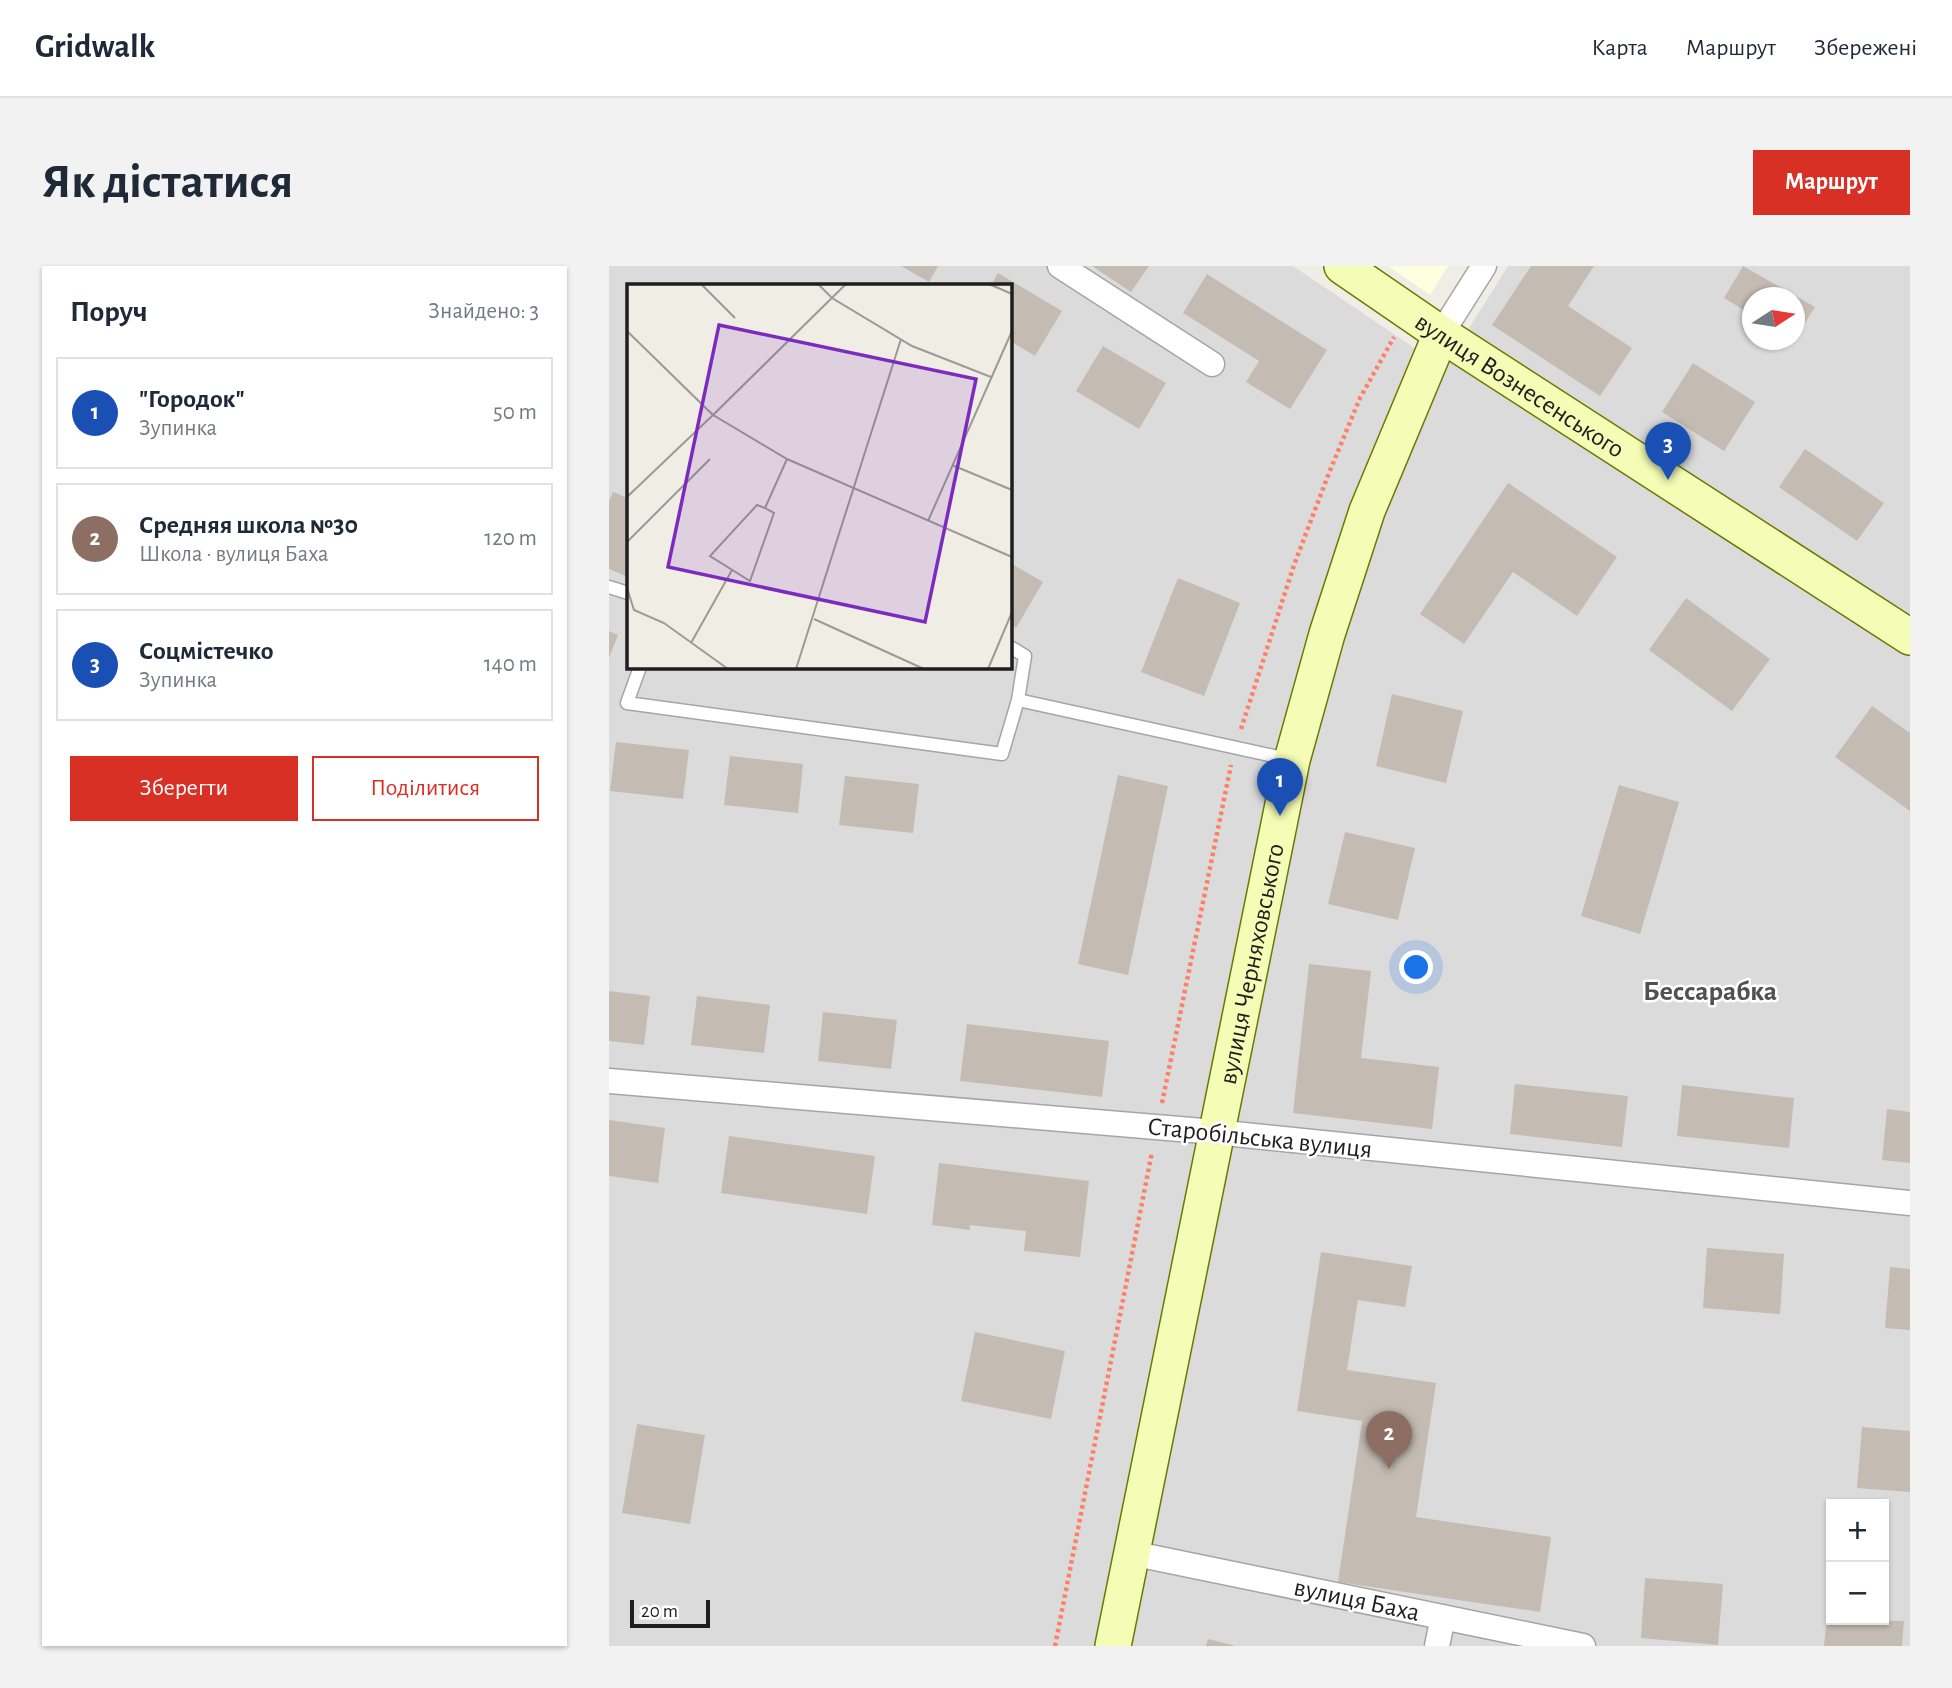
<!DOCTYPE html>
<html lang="uk">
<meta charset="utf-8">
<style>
:root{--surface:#fff;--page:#f2f2f3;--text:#1f2937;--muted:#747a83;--line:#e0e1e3;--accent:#d93025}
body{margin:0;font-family:"Alegreya Sans",sans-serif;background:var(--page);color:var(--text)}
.controls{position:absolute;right:21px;bottom:21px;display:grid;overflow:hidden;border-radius:0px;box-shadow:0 2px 5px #0004}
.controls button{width:63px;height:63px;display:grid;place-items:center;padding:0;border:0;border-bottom:2px solid var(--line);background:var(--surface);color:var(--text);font:35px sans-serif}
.compass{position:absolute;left:1133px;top:21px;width:63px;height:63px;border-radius:50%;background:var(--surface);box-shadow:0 2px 5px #0004;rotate:78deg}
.scale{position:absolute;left:21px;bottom:18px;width:80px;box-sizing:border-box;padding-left:7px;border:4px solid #1e1e1e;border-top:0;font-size:19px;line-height:24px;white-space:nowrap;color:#1e1e1e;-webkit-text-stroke:5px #fff;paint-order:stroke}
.you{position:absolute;left:808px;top:702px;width:24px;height:24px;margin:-18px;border:5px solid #fff;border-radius:50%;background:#1a73e8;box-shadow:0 0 0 10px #1a73e833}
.badge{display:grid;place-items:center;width:46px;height:46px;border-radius:50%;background:var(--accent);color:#fff;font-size:23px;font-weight:700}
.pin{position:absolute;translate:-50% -58px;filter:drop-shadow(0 2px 4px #0008)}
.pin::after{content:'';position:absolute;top:37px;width:24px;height:21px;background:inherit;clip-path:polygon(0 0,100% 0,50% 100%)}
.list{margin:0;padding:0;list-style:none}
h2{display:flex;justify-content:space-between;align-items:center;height:91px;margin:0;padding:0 28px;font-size:30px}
h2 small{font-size:23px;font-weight:400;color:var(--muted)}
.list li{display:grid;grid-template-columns:46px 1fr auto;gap:21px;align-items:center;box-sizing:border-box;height:112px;margin:0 14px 14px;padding:0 14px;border:2px solid var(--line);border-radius:0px}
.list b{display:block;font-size:26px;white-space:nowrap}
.list p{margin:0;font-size:23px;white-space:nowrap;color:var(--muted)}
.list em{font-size:23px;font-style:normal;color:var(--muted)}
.actions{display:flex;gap:14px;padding:21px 28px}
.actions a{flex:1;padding:16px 0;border:2px solid var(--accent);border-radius:0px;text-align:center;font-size:24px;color:var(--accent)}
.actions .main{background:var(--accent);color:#fff}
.map{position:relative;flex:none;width:1301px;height:1380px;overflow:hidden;border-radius:0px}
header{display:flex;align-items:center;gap:42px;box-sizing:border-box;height:98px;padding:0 35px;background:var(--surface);border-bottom:2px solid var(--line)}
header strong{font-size:33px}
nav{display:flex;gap:38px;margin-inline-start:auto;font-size:24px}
.intro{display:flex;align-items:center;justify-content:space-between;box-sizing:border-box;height:168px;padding:0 42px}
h1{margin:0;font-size:49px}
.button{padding:18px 32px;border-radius:0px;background:var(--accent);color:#fff;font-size:24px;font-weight:700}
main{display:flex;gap:42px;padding:0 42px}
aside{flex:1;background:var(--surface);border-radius:0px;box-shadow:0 2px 5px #0004}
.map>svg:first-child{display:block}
.residential{fill:#dcdbdb;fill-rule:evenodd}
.education{fill:#fdffde}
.building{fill:#c4bcb3}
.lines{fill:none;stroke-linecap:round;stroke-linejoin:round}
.lane-casing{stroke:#a5a5a5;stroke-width:15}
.street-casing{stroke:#a5a5a5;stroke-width:27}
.secondary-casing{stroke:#667b00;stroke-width:38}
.path{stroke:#ff7f66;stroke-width:4.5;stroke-dasharray:3.5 3.5;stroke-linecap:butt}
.lane{stroke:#fff;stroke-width:12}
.street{stroke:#fff;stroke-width:24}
.secondary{stroke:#f4fcb5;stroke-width:35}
.labels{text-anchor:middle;stroke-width:5;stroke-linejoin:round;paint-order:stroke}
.street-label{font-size:26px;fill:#1e1e1e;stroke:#fff}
.neighbourhood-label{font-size:28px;font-weight:bold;fill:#515151;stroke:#fff}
.inset-road{fill:none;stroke:#9c9a95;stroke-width:2}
.view{fill:#7b2cbf;fill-opacity:0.15;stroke:#7b2cbf;stroke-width:3.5}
.inset-edge{fill:none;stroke:#1e1e1e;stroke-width:3.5}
</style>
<header>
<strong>Gridwalk</strong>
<nav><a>Карта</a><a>Маршрут</a><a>Збережені</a></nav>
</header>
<div class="intro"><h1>Як дістатися</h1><a class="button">Маршрут</a></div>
<main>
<aside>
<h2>Поруч<small>Знайдено: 3</small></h2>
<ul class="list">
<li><span class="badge" style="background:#1a4fb4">1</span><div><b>&quot;Городок&quot;</b><p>Зупинка</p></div><em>50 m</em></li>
<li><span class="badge" style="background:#8d6e63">2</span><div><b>Средняя школа №30</b><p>Школа · вулиця Баха</p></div><em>120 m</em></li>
<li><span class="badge" style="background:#1a4fb4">3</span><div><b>Соцмістечко</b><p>Зупинка</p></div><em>140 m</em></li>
</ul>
<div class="actions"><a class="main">Зберегти</a><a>Поділитися</a></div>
</aside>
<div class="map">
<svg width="1301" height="1380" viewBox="0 0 1301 1380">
<rect width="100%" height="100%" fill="#f0ede4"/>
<path class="residential" d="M0,0H684L835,102L899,0H1301V1380H0ZM19,19H401V401H19ZM1143,32H1185V74H1143ZM1222,1238H1275V1354H1222Z"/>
<path class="education" d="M779,0H839L821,29Z"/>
<path class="building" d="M292,0H329L320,16Z
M483,0H540L522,26Z
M922,0H985L959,40L1023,82L991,130L883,59Z
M1134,0L1206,41L1185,75V32H1143V49L1115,32Z
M389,7L453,45L426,90L401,75V19H382Z
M598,8L718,84L681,143L637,116L650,95L574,47Z
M494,80L557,117L530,163L467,125Z
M1084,97L1146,136L1115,185L1053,146Z
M1196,183L1275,237L1248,275L1170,221Z
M899,217L1008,291L968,350L904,306L855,378L811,348Z
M4,226L19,232V311L0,303V235Z
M401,297L434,316L407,362L401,358Z
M569,312L631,337L595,430L532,406Z
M1077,332L1161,393L1123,445L1040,384Z
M0,365L9,369L0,392Z
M783,428L854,445L837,517L767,500Z
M1263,440L1301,467V545L1226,491Z
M7,476L80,484L74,533L1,525Z
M121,490L194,498L189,547L115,539Z
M509,509L559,520L519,709L469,698Z
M236,510L310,518L304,567L230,559Z
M1010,519L1070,536L1031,668L972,650Z
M736,566L806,582L789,654L719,638Z
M700,698L762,705L752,792L830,801L823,863L684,847Z
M0,725L41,730L35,779L0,775Z
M88,730L161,739L155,787L82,779Z
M214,746L288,754L282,803L209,795Z
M358,758L500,775L493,831L351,815Z
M906,818L1019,830L1013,881L901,868Z
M1073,819L1185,832L1180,882L1068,870Z
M1278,843L1301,846V897L1273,894Z
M0,854L56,862L49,917L0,910Z
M120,870L266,890L258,948L112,927Z
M330,897L480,915L471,991L415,985L417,965L361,959V964L323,959Z
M1098,982L1175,988L1171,1048L1094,1042Z
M712,986L803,1000L796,1041L749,1034L738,1104L827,1117L807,1251L942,1271L931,1346L729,1316L753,1155L688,1145Z
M1281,1001L1301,1003V1064L1276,1062Z
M366,1066L456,1085L442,1153L352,1135Z
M28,1158L96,1169L81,1258L13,1247Z
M1253,1161L1301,1165V1226L1248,1222Z
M1036,1312L1114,1318L1109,1379L1032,1372Z
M1218,1348L1222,1349V1354L1295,1355L1293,1380H1215Z
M599,1373L624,1379V1380H597Z"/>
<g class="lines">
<defs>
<path id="lane" d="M0,321L19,327
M31,401L18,437L393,488L409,434L416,390L401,381
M409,434L683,494"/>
<path id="street" d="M451,0L603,98
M832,68L875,0
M0,815L606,866L1301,937
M522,1287L974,1380
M828,1380L834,1351"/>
<g id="secondary">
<path id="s1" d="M733,0L832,68L1301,371"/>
<path id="s2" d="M504,1380L683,494L718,368L758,245L832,68"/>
</g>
</defs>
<use href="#lane" class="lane-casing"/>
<use href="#street" class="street-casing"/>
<use href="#secondary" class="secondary-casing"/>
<path class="path" d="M632,463L685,299L720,207L751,132L785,71
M553,837L622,499
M446,1380L543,886"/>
<use href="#lane" class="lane"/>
<use href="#street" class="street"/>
<use href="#secondary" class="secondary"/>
</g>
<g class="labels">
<g class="street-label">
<text dy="9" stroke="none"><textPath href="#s1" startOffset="214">вулиця Вознесенського</textPath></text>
<text dy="9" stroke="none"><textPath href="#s2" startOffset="696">вулиця Черняховського</textPath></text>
<text transform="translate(651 871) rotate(6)" y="9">Старобільська вулиця</text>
<text transform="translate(748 1333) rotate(12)" y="9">вулиця Баха</text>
</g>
<g class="neighbourhood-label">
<text x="1101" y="734">Бессарабка</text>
</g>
</g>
<g transform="translate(18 18)">
<rect width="385" height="385" fill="#f0ede4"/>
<path class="inset-road" d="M74,0L108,34M191,0L205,14L285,62L364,93M362,0L385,10M0,47L86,131L219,0M325,181L385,206M0,213L86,131L160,175L385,273M138,224L130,221L83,272L123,297L147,229L138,224L160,175M301,237L385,47M0,258L83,175M0,304L7,326L37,339L101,385M187,335L297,385M64,359L105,286M169,385L274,55M361,385L385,328"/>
<path class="view" d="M92,41L349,95L298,338L41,283Z"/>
<rect width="385" height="385" class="inset-edge"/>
</g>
</svg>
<div class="controls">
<button>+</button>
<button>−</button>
</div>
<svg class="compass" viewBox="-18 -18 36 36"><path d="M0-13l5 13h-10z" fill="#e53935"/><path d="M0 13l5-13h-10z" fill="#747a83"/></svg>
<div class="scale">20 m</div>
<div class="you"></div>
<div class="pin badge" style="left:671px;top:550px;background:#1a4fb4">1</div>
<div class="pin badge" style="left:780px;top:1203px;background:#8d6e63">2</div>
<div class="pin badge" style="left:1059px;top:214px;background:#1a4fb4">3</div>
</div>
</main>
